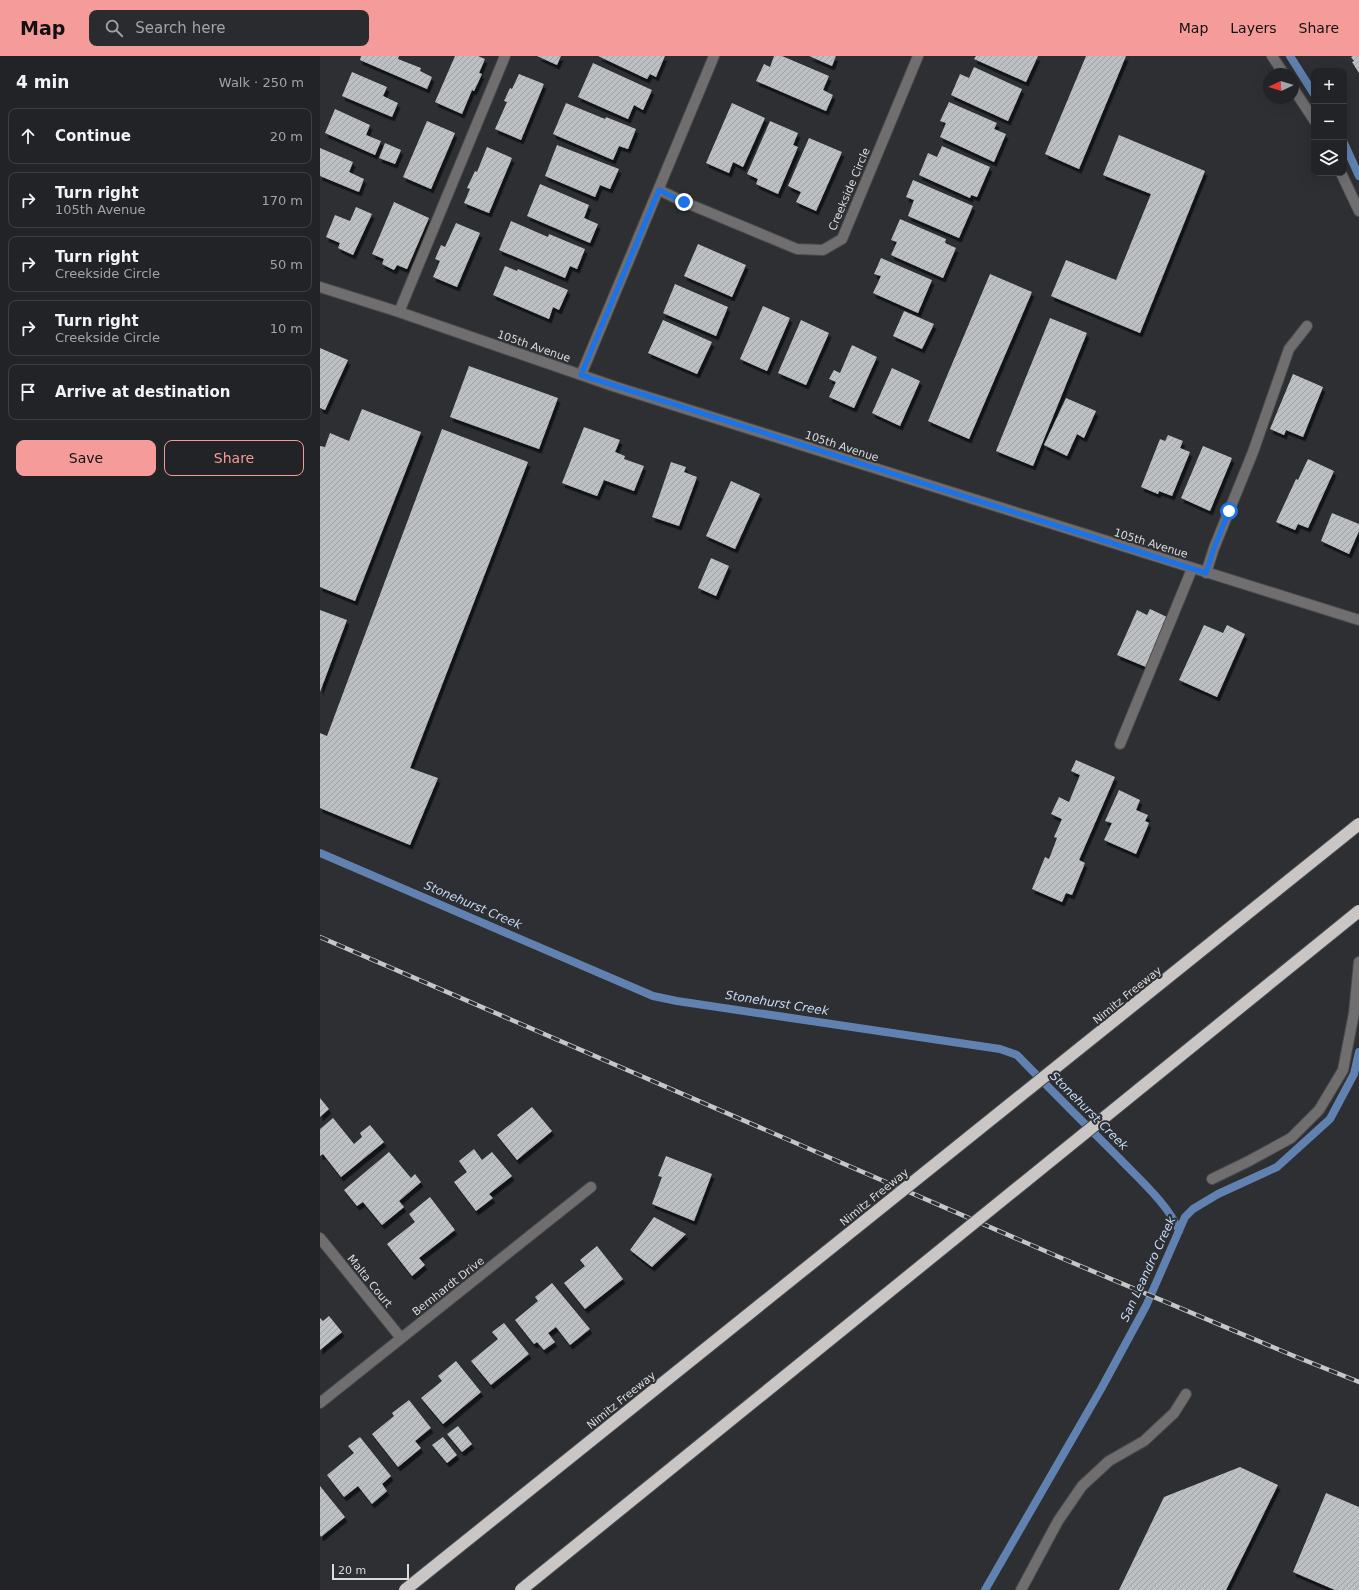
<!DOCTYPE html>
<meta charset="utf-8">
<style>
:root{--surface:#222326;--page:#2a2b2e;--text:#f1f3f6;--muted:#a2a4a7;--line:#3f4043;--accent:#f59b99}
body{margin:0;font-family:"DejaVu Sans",sans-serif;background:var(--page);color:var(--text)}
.controls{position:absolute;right:12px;top:12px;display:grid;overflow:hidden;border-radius:8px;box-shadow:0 4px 16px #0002}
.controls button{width:36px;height:36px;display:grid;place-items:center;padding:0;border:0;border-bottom:1px solid var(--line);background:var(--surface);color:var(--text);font:20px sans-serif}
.compass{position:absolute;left:943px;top:12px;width:36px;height:36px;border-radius:50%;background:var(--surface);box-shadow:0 4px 16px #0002;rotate:266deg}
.scale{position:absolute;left:12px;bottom:10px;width:77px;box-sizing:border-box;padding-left:4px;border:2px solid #dadbdd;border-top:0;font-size:11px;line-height:14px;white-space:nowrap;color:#dadbdd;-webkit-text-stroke:3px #2d2f32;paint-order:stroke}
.stop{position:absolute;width:12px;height:12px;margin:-9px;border:3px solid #1a73e8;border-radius:50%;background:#fff}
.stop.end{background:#1a73e8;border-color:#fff;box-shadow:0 1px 4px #0008}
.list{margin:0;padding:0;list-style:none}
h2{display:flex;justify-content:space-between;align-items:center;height:52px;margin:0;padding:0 16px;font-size:17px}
h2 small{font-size:13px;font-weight:400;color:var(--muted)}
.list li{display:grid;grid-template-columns:26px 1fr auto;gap:12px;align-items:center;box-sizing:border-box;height:56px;margin:0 8px 8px;padding:0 8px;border:1px solid var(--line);border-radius:8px}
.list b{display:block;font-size:15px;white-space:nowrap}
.list p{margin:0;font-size:13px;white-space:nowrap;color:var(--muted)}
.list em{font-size:13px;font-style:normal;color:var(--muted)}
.actions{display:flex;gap:8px;padding:12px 16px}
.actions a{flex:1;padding:9px 0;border:1px solid var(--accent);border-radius:8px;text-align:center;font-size:14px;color:var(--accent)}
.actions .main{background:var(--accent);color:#111}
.icon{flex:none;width:22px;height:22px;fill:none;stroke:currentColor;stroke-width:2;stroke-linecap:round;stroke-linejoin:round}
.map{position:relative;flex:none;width:1039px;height:1534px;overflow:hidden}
header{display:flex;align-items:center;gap:24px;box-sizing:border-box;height:56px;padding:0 20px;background:var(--accent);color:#111}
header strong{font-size:19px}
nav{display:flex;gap:22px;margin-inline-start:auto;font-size:14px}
.search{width:280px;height:36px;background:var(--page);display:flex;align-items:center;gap:10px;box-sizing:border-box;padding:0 14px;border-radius:8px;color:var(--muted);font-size:15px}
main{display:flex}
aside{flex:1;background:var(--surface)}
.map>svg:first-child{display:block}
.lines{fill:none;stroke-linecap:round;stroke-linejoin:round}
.stream{stroke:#6182b1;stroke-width:8}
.building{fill:url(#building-hatch);filter:url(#shadow)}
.minor-casing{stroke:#494b4d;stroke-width:12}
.minor{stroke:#706e6e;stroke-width:10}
.rail-casing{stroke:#c4c6c8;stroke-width:4.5}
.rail{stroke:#2d2f32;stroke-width:3;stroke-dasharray:9;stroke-linecap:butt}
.highway-bridge-casing{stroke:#494b4d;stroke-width:14;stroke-linecap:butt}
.highway-bridge{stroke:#cbc6c6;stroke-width:12}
.route{stroke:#1a73e8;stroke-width:5}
.labels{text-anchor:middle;stroke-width:4;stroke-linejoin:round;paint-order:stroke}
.street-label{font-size:11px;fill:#dadbdd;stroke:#2d2f32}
.water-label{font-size:12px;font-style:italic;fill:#c7dbf7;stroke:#2d2f32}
</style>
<header>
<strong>Map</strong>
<div class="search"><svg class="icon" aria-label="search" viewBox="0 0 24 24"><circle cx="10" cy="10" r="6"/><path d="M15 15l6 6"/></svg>Search here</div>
<nav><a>Map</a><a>Layers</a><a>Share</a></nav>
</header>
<main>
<aside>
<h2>4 min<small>Walk · 250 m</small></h2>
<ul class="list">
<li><svg class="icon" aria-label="ahead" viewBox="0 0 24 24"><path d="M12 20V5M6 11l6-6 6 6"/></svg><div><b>Continue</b></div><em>20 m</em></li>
<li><svg class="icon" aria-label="right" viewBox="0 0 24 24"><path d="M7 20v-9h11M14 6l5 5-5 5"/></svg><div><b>Turn right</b><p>105th Avenue</p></div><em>170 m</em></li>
<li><svg class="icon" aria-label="right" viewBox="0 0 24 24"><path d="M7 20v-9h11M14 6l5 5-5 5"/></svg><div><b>Turn right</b><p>Creekside Circle</p></div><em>50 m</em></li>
<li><svg class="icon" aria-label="right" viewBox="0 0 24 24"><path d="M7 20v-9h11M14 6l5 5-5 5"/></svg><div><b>Turn right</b><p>Creekside Circle</p></div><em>10 m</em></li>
<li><svg class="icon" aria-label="arrive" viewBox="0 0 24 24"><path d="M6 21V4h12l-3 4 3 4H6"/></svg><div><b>Arrive at destination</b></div></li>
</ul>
<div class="actions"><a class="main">Save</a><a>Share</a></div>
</aside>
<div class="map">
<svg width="1039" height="1534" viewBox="0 0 1039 1534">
<defs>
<pattern id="building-hatch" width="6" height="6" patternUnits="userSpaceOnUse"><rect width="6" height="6" fill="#bdc0c3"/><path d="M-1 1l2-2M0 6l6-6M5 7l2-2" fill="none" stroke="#9ea0a3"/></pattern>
<filter id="shadow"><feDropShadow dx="2.5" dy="4.5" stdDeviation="0" flood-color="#0009"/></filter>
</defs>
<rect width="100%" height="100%" fill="#2d2f32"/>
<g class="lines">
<path class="stream" d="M970,0L994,38
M1024,87L1039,120
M0,797L333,940L357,945L680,993L697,999C731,1034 765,1068 799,1102C817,1121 850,1150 859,1175
M665,1534L781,1333L826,1250L865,1161L873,1153L898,1138L957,1111L1010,1063L1034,1018L1039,996"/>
</g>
<path class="building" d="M41,0H79L78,3L101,12L100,15L112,21L107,33L40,4Z
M135,0H158L165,3L159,17L162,18L154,35L152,34L142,58L115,46Z
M217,0H241L237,9Z
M278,0H345L336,21L330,18L327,23Z
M454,0H462L509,20L503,34L513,39L506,55L436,25L444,8L450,11Z
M489,0H516L512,10Z
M656,0H718L706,26L654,3Z
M766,0H806L759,113L725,98Z
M1033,0H1039V17L1032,6L1034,5L1031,1Z
M273,7L332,34L323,54L314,49L308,63L258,41Z
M654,11L702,33L688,65L631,39L640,18L649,22Z
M32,16L67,31L63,40L78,47L72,61L22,40Z
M199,18L224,28L201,84L175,73L187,46L184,45L190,32L192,33Z
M629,46L677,67L674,73L686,78L674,106L620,81L626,67L620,65Z
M246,47L285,63L286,61L316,73L308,93L299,90L293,104L233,78Z
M412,47L445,62L423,111L413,106L409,117L386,107Z
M15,53L50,69L46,79L61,85L55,99L5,77Z
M107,65L135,77L111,133L83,121Z
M450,65L478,77L473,89L478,91L458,138L436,128L438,123L427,118Z
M799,79L885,115L820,277L731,240L746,204L796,224L831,138L783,119Z
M489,82L522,96L496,155L476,146L481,136L468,130Z
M65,87L81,94L75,108L59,102Z
M237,89L299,113L290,133L280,129L275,141L225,120Z
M622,90L670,111L657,141L651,139L650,142L599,119L608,97L617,101Z
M167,91L192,102L169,157L144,147L150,133L147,132L155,115L157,116Z
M0,92L33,106L29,116L44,123L39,136L0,120Z
M593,124L653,150L639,182L588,160L594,144L586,141Z
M220,128L269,149L264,162L278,168L270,187L207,160Z
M74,146L109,162L87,213L77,209L74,214L62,208L64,203L52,198Z
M36,151L52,158L33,199L18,192L20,187L6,181L15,159L30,165Z
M580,163L626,183L625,187L636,192L623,222L571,199L577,186L571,184Z
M191,165L228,181L229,178L265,193L257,213L250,210L245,222L179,194Z
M136,167L160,177L137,231L113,221L120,205L115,203L121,189L125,191Z
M378,188L426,209L412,241L364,220Z
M561,202L612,224L598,257L553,237L561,220L554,218Z
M185,210L197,215L198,213L248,234L239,254L233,251L229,263L173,239Z
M670,218L712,236L649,383L608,365Z
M355,228L408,251L396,280L343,257Z
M443,250L470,262L447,315L420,303Z
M584,255L614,268L602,293L573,280Z
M730,262L767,277L713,410L676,395Z
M343,264L392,286L377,318L328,297Z
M481,264L509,277L486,329L458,317Z
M532,289L557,301L534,352L509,341L516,326L509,323L514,314L520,317Z
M0,292L28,304L5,354L0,352Z
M149,310L238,342L219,393L130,361Z
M572,312L600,325L580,370L552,357Z
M973,318L1003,331L983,381L966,374L964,379L950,373Z
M746,342L776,355L764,382L757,378L747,400L724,389Z
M42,353L101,376L35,545L0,531V390L5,391L10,377L29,385Z
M264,371L300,384L295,396L305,400L304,403L324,410L314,435L284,424L277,440L242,427Z
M122,373L208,406L90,712L118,722L90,789L0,752V677L7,680Z
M848,379L863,385L860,392L870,396L852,440L839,435L838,438L821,431L840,383L845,385Z
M883,390L912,402L890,455L861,442Z
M988,403L1014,415L988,472L978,468L975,474L956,466L976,423L978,424Z
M351,406L366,411L364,416L377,421L359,470L332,461Z
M411,425L440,438L415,493L386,480Z
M1012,457L1039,468V475L1029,498L1001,485Z
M391,502L409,510L396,540L378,532Z
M830,553L847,561L826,611L797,599L817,554L827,559Z
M0,554L27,564L0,636Z
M884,569L903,577L907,569L925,578L897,641L859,624Z
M756,704L795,721L759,804L765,807L752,839L746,837L742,846L712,833L725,801L729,803L737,782L734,781L742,763L731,758L739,741L749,746L760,719L751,715Z
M799,734L820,744L816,754L828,759L825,765L829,767L816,798L784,784L792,767L785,765Z
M0,1042L9,1053L0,1061Z
M212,1051L232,1075L197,1104L177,1079Z
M13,1062L34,1088L42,1081L40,1077L50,1069L64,1086L21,1121L3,1098L0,1100V1073Z
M154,1093L162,1104L172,1096L192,1120L169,1138L173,1142L156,1155L134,1126L147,1116L139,1105Z
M69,1096L91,1122L95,1118L101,1126L79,1145L84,1151L62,1169L43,1146L37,1150L24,1134Z
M346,1100L392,1118L374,1165L332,1148L342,1121L338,1120Z
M110,1141L135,1174L99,1202L105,1209L92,1220L67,1188L95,1166L89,1158Z
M334,1161L366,1178L332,1211L310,1194Z
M277,1190L303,1223L265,1253L244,1227L265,1210L260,1204Z
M232,1227L270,1273L250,1289L236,1271L228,1277L235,1286L224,1294L217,1286L214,1288L195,1264L218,1245L215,1241Z
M9,1260L22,1276L0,1294V1262L3,1265Z
M184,1267L209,1298L171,1329L151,1305L178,1283L172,1276Z
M136,1305L161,1336L123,1368L101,1342L122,1325L118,1320Z
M89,1344L111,1372L95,1385L101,1392L78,1411L52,1378L74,1360L72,1357Z
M138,1370L152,1388L142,1396L127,1378Z
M40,1381L71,1420L62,1428L67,1435L52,1448L38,1430L24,1441L7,1419L34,1397L28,1390Z
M123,1381L137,1399L127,1407L112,1389Z
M920,1411L958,1429L906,1534H799L844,1441Z
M0,1430L25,1461L1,1481L0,1479Z
M1006,1437L1039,1451V1534H1015L973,1516Z"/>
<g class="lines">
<defs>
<path id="minor" d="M952,0L964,18
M973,32L994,64
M1021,117L1039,155
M339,134L364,146L477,193L503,194L522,183L598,0
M0,231L79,256L296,331L1039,564
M79,256L185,0
M261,319L394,0
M886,517L894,492L933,396L969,293L987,270
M800,688L872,513
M892,1123L929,1105L971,1082L999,1054L1023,1014L1034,957L1039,906
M0,1182L81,1282
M0,1347L271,1131
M701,1534L738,1465L762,1430L789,1405L824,1385L854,1357L866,1338"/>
</defs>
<use href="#minor" class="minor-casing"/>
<use href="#minor" class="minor"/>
<defs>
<path id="rail" d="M0,881L739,1201L974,1300L1039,1326"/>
</defs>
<use href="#rail" class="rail-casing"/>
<use href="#rail" class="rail"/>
<defs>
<path id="highway-bridge" d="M85,1534L1039,768
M201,1534L1039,855"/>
</defs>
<use href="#highway-bridge" class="highway-bridge-casing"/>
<use href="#highway-bridge" class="highway-bridge"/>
</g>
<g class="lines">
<path class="route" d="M364,146L339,134L261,319L886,517L894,492L909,455"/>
</g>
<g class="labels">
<g class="street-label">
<text transform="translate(529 133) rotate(-67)" y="4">Creekside Circle</text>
<text transform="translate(214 290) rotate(19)" y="4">105th Avenue</text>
<text transform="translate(522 390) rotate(18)" y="4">105th Avenue</text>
<text transform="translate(831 487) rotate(17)" y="4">105th Avenue</text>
<text transform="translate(807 939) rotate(-39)" y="4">Nimitz Freeway</text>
<text transform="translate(554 1141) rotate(-39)" y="4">Nimitz Freeway</text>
<text transform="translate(50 1225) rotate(51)" y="4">Malta Court</text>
<text transform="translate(128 1230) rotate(-38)" y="4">Bernhardt Drive</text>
<text transform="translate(301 1344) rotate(-39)" y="4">Nimitz Freeway</text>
</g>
<g class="water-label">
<text transform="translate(153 849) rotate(23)" y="4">Stonehurst Creek</text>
<text transform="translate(457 947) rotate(9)" y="4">Stonehurst Creek</text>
<text transform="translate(769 1055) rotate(45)" y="4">Stonehurst Creek</text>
<text transform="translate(828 1213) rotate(-65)" y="4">San Leandro Creek</text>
</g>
</g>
</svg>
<div class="controls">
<button>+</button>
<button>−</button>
<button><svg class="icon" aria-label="layers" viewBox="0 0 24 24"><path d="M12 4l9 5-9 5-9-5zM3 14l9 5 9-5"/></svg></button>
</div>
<svg class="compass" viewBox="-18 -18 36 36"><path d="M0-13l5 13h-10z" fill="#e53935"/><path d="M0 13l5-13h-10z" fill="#a2a4a7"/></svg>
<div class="scale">20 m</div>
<div class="stop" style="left:909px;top:455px"></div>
<div class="stop end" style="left:364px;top:146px"></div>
</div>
</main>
